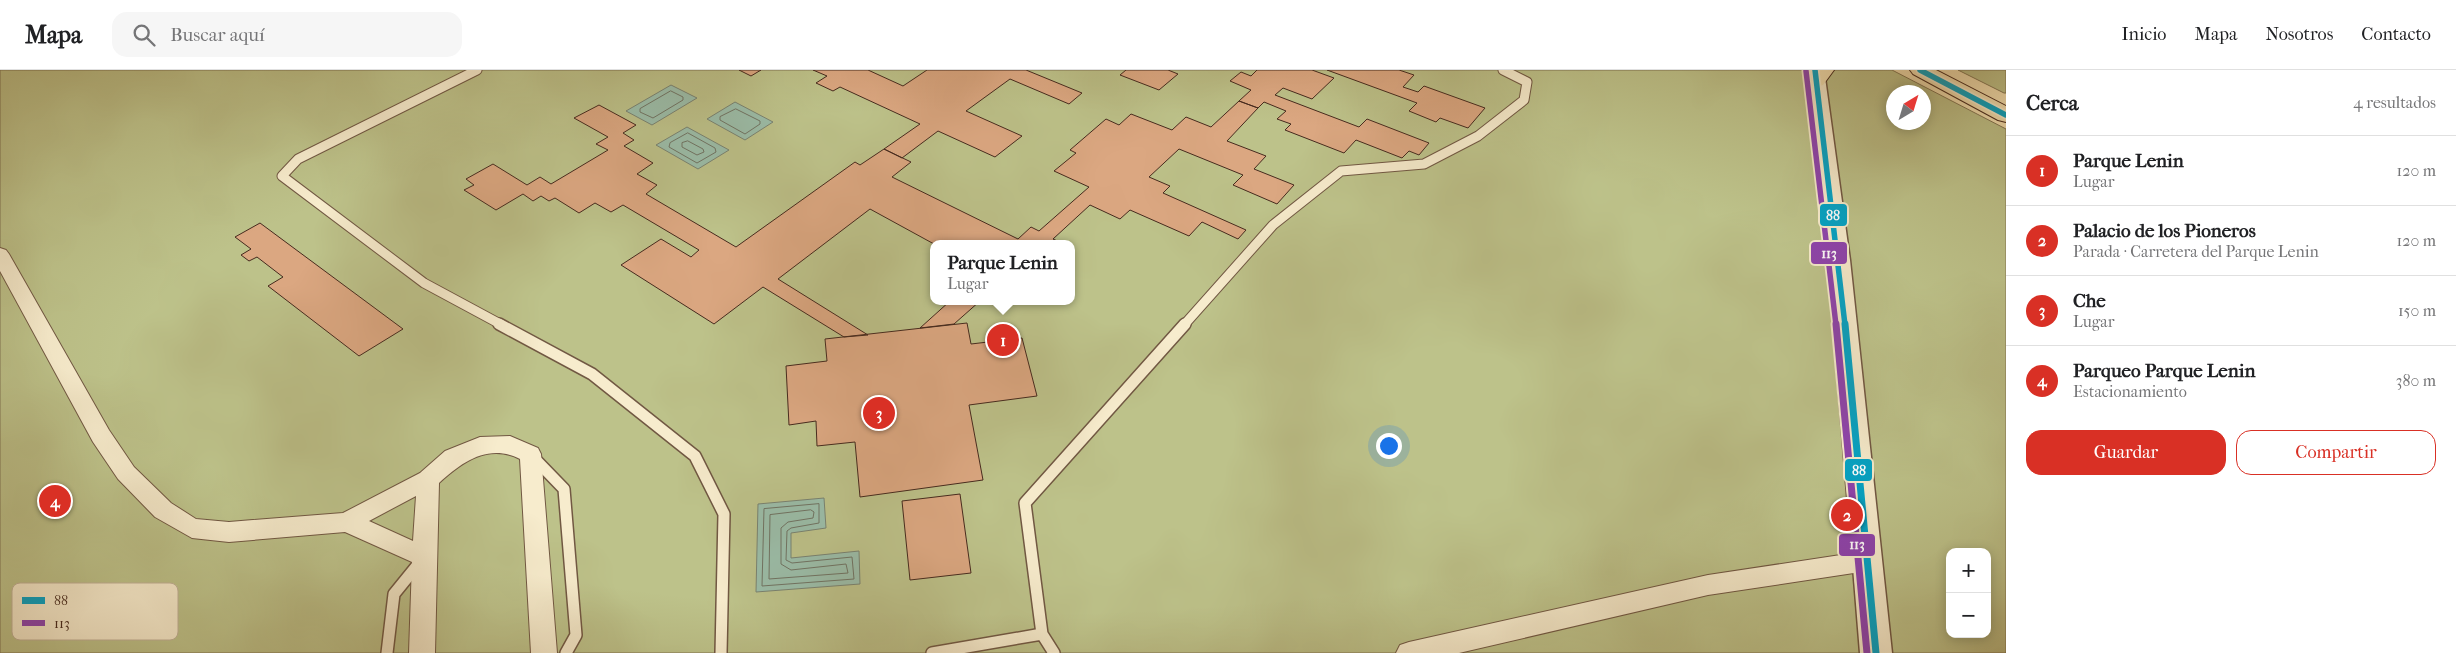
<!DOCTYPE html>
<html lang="es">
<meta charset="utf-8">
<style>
:root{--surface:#fff;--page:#f6f6f6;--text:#202124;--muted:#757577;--line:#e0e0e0;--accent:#d93025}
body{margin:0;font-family:"IM FELL French Canon",serif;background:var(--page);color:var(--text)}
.controls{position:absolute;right:15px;bottom:15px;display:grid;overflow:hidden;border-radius:10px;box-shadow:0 2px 12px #0003}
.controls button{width:45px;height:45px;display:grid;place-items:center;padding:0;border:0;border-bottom:1px solid var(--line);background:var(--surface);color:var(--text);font:25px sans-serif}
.compass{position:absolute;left:1886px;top:15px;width:45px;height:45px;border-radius:50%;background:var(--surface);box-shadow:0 2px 12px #0003;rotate:38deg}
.you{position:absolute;left:1388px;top:375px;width:18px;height:18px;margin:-12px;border:4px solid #fff;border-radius:50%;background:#1a73e8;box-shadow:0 0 0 8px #1a73e833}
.badge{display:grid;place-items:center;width:32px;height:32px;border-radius:50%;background:var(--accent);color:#fff;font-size:16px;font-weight:700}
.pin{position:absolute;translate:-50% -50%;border:2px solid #fff;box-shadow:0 1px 5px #0006}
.popup{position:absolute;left:930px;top:170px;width:145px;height:65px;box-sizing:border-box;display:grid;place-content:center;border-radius:10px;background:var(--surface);filter:drop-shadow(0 1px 4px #0005);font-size:16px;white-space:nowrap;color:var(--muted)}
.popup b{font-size:19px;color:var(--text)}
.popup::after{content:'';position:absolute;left:50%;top:100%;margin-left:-10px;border:10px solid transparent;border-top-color:var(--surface)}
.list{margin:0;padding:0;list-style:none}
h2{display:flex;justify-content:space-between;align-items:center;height:65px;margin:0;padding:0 20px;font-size:21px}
h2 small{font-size:16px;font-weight:400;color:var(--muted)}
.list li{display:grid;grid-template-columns:32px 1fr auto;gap:15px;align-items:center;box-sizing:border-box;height:70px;padding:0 20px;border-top:1px solid var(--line)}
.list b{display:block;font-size:19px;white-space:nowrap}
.list p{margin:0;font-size:16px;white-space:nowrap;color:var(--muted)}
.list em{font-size:16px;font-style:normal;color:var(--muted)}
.actions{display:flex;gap:10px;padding:15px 20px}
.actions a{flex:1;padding:11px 0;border:1px solid var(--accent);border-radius:15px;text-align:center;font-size:18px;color:var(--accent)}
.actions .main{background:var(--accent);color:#fff}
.icon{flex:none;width:28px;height:28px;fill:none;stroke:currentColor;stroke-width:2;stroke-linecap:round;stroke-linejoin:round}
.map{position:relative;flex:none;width:2006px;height:583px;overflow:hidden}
header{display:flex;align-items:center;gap:30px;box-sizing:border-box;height:70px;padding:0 25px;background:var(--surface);border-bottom:1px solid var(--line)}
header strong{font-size:24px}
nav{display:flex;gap:28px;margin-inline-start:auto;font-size:18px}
.search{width:350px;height:45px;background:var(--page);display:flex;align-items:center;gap:12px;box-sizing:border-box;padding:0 18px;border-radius:15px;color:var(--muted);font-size:19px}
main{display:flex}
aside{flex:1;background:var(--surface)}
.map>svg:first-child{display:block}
.green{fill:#bdc28a;stroke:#827654;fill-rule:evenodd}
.water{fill:#9bbeaa;stroke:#798372}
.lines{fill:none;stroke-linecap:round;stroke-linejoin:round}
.shore{stroke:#707464;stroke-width:1}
.building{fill:#dba781;stroke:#462a1e}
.service-far1-casing{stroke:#715843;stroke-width:11}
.service-casing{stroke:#715843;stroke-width:14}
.minor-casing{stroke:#715843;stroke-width:2}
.tertiary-casing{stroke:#715843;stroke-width:3}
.trunk-casing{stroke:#462a1e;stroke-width:2}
.service-far1{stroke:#f7eccd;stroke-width:9}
.service{stroke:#f7eccd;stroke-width:11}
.minor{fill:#f7eccd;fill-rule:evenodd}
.tertiary{fill:#f7eccd;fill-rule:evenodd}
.trunk{fill:#f3e1b2;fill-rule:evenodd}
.bus-1-far1-casing{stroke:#f7eccd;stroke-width:9}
.bus-1-casing{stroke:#f7eccd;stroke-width:11}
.bus-2-far1-casing{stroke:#f7eccd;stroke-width:9}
.bus-2-casing{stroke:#f7eccd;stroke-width:11}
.bus-1-far1{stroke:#04a3c5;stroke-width:5.5}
.bus-1{stroke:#04a3c5;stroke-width:7}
.bus-2-far1{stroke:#8e44ad;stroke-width:5.5}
.bus-2{stroke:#8e44ad;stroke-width:7}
.key{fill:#f7eccd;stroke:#c2b298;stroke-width:1}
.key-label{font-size:14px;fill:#462a1e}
.line-badge{stroke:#f7eccd;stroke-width:2}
.badge-label{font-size:14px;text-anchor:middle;font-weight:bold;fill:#fff}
</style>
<header>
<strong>Mapa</strong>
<div class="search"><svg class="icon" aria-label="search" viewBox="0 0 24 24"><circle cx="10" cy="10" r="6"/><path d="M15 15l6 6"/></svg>Buscar aquí</div>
<nav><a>Inicio</a><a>Mapa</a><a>Nosotros</a><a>Contacto</a></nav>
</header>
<main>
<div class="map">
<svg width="2006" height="583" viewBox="0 0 2006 583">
<rect width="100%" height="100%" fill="#f3e1b2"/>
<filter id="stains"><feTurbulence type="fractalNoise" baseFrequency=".004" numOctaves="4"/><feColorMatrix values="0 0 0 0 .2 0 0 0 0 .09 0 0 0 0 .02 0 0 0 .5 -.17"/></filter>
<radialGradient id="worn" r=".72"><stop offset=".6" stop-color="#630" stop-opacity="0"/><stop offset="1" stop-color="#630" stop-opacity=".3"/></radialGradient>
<path class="green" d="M0,0H1892L2006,59V583H0ZM1894,22H1924V52H1894ZM934,174H1072V231H934ZM1950,482H1987V564H1950Z
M1958,0H2006V23H2004Z"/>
<path class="water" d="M671,15L697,28L652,55L626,41Z
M735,32L773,52L745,70L707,49Z
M687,57L729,80L698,99L656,75Z
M824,428L826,458L791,463V488L859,481L860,514L756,522L758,434Z"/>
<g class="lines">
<path class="shore" d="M671,21L683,27V30L653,48L640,42V39Z
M736,39L760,51V54L745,64L720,50V47Z
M688,63L715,78L716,82L697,93L669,77L670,73Z
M688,71L703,79L704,82L697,85L682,77V73Z
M819,434V453L791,458L787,461L786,490L792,493L852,487L854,509L762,516L764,439Z
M811,440L814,442L813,448L788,452L781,458V494L791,500L846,494L848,503L769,509L770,445Z"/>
</g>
<path class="building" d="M739,0H761L751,6Z
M813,0H868L903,16L927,0H1026L1082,23L1069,34L1010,9L966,41L1022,66L995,87L938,61L902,88L884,79L920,54L840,17L833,21L816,13L827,6Z
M1126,0H1168L1178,4L1159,20L1120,5Z
M1257,0H1312L1334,8L1312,29L1283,18L1275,25L1359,57L1367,49L1429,73L1419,85L1409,81L1402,88L1356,70L1344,83L1285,60L1291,54L1277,49L1286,41L1264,32L1258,38L1239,31L1251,20L1230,11L1241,2L1251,6Z
M1327,0H1399L1414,5L1403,17L1418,22L1424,16L1485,38L1468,58L1440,48L1436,52L1409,41L1417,33Z
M1239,31L1258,38L1227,71L1266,86L1254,99L1294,115L1277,134L1233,115L1243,105L1179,79L1149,107L1170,116L1163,123L1246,160L1238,169L1202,152L1189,166L1130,140L1120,149L1090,135L1053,169L1064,174H934L870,139L778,209L868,265L844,267L763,217L714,254L621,195L661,169L691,187L699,180L623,135L611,142L595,133L579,143L555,128L549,131L541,126L533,131L523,124L496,140L464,120L474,115L466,109L493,94L527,115L540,107L551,114L608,80L596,74L608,67L574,48L599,35L636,55L623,63L634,70L624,76L653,93L637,104L657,115L646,124L736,177L855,92L860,95L884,79L911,92L892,107L1018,169L1031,157L1039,161L1089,117L1054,101L1076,83L1070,80L1106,49L1119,55L1131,44L1172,60L1186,47L1211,57Z
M260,153L403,259L359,286L268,216L283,207L257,187L249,191L241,185L251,179L235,167Z
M950,231H980L954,254L920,258Z
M967,253L971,274L1022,268L1037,326L969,335L983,410L860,427L855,372L817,376L816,351L789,355L786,296L827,291L825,269Z
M960,424L971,503L910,510L902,431Z"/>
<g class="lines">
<defs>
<path id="service-far1" d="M477,0L298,89L282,106L424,213L502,255
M1184,255L1273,155L1341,101L1424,94L1478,66L1524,30L1527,12L1503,0"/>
<path id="service" d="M499,254L592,304L695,386L724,444L721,583
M533,387L564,419L576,565L566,583
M387,583L394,524L420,492
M932,583L1042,564
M1054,583L1042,564L1025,433L1185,254"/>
<path id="minor" d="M0,178L6,180L9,184L109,360L134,397L171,433L196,449L229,452L343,443L420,403L445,381L480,367L510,366L538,378L541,384L557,583H531L520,389C488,373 462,392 439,413L435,583H409L412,492L345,462L229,472L192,468L155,447L118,409L93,372L0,201ZM416,426L413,471L369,451Z
M1867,481L1875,484L1879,491L1875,498L1867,501L1708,525L1459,583H1396L1400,575L1409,572L1708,505Z"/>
<path id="tertiary" d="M1806,0H1824L1850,190L1892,583H1860L1828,190Z"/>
<path id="trunk" d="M1813,0H1834L1823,15L1816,17L1809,15L1806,11Z
M1910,0H1936L2006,36V52L1998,50L1913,4Z"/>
</defs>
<use href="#service-far1" class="service-far1-casing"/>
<use href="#service" class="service-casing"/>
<use href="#minor" class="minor-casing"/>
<use href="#tertiary" class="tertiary-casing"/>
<use href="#trunk" class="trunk-casing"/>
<use href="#service-far1" class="service-far1"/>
<use href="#service" class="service"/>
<use href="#minor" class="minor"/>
<use href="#tertiary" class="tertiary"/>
<use href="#trunk" class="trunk"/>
<defs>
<path id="bus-1-far1" d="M1815,0L1845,255
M1920,0L2006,45"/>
<path id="bus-1" d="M1845,254L1876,583"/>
<path id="bus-2-far1" d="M1806,1L1836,255"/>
<path id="bus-2" d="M1836,254L1867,583"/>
</defs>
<use href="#bus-1-far1" class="bus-1-far1-casing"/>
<use href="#bus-1" class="bus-1-casing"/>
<use href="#bus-2-far1" class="bus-2-far1-casing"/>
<use href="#bus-2" class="bus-2-casing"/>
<use href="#bus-1-far1" class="bus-1-far1"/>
<use href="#bus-1" class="bus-1"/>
<use href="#bus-2-far1" class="bus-2-far1"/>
<use href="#bus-2" class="bus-2"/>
</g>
<rect x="12" y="513" width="166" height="57" rx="8" class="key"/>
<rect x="22" y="527" width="23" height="7" fill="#04a3c5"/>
<rect x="22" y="550" width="23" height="6" fill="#8e44ad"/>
<g class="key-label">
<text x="54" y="535">88</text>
<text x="54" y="558">113</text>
</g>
<g class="line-badge">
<rect x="1819" y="133" width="29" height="24" rx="5" fill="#04a3c5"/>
<rect x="1810" y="171" width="38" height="24" rx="5" fill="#8e44ad"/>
<rect x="1844" y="388" width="29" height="24" rx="5" fill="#04a3c5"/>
<rect x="1838" y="463" width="38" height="24" rx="5" fill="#8e44ad"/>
</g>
<g class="badge-label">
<text x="1833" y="150">88</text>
<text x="1829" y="188">113</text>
<text x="1859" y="405">88</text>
<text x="1857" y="479">113</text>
</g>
<rect width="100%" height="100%" filter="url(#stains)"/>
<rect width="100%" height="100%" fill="url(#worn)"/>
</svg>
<div class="controls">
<button>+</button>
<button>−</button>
</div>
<svg class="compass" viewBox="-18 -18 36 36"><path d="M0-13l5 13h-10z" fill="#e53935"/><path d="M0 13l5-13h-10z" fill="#757577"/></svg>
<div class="you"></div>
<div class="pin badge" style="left:1003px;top:270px">1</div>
<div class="popup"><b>Parque Lenin</b>Lugar</div>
<div class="pin badge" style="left:1847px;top:445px">2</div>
<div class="pin badge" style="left:879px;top:343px">3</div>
<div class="pin badge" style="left:55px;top:431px">4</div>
</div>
<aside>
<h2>Cerca<small>4 resultados</small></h2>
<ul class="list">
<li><span class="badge">1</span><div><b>Parque Lenin</b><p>Lugar</p></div><em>120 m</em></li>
<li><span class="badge">2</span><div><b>Palacio de los Pioneros</b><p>Parada · Carretera del Parque Lenin</p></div><em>120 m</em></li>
<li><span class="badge">3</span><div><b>Che</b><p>Lugar</p></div><em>150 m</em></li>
<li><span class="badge">4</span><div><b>Parqueo Parque Lenin</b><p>Estacionamiento</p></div><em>380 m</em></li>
</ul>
<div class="actions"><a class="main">Guardar</a><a>Compartir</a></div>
</aside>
</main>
